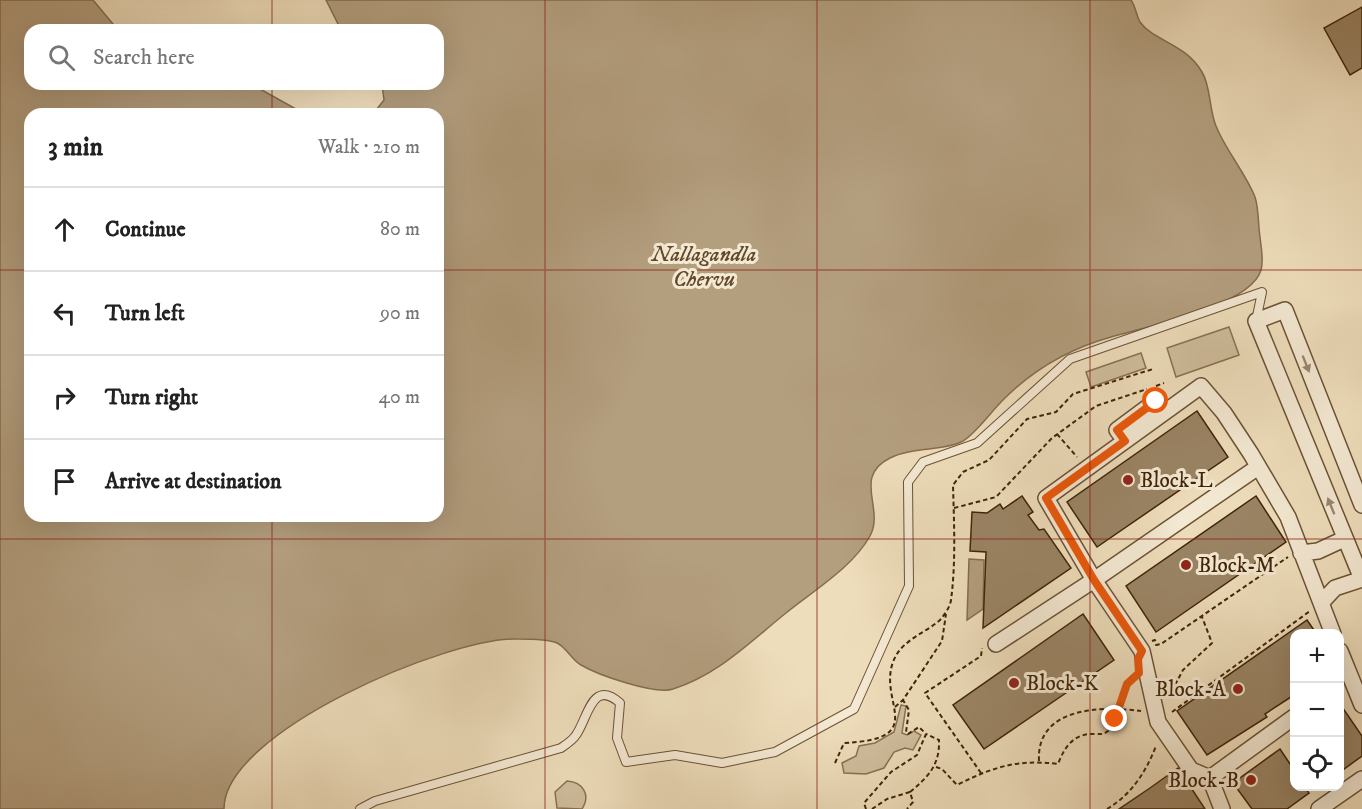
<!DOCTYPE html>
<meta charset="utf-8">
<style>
:root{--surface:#fff;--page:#f2f2f2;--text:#222;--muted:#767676;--line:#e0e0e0}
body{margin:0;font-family:"IM FELL DW Pica",serif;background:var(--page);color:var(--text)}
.controls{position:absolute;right:18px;bottom:18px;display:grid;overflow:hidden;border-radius:12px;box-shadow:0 6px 24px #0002}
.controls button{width:54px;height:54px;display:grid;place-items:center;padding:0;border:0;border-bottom:2px solid var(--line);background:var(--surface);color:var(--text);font:30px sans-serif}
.stop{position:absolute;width:18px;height:18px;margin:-14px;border:4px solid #ea580c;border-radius:50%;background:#fff}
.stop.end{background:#ea580c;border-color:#fff;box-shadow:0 2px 6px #0008}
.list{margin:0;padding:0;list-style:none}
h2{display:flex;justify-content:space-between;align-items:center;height:78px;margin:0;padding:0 24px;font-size:26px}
h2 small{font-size:20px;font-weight:400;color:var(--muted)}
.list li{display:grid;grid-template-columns:39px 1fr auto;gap:18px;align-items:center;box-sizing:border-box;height:84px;padding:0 24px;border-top:2px solid var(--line)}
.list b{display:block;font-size:22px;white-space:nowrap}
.list em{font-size:20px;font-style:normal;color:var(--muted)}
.icon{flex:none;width:33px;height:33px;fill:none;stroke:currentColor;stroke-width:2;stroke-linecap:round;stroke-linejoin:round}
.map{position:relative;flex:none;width:1362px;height:809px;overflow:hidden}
.search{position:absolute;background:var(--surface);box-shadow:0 6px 24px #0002;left:24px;top:24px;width:420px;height:66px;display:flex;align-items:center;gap:15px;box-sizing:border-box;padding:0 21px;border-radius:18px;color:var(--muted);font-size:22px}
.panel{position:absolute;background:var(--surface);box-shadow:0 6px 24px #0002;left:24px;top:108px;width:420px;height:414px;border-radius:18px}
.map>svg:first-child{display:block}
.green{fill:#d0be9d;stroke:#887152;stroke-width:1.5}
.water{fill:#b39e7e;stroke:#856d4f;stroke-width:1.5}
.building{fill:#9a8465;stroke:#402408;stroke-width:1.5}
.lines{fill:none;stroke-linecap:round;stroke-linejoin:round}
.lane-casing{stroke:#6c5235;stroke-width:10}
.street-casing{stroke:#6c5235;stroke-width:18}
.path{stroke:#402408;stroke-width:2;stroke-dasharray:4.5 3;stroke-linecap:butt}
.lane{stroke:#f4e9d3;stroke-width:8}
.street{stroke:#f4e9d3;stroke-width:15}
.oneway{fill:#9a866e}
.route{stroke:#ea580c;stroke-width:8}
.grid{fill:none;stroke:#8f2418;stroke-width:1.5;stroke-opacity:0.55}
.poi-dot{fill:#8f2418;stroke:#f4e9d3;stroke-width:2}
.labels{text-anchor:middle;stroke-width:6;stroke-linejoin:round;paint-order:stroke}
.poi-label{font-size:21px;fill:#402408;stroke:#f4e9d3;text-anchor:start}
.water-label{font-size:22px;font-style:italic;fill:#62492b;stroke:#f4e9d3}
</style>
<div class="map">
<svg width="1362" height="809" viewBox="0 0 1362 809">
<rect width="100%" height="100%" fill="#edb"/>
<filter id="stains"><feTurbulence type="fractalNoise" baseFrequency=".00333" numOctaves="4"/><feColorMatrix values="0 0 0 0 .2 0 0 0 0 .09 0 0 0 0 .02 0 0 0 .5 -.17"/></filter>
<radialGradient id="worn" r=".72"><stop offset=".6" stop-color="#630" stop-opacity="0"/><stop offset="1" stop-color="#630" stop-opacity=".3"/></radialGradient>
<path class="green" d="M1229,327L1239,355L1176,377L1167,348Z
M1141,353L1146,368L1091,387L1086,372Z
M901,705L906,706L902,733L907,735L914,731L921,735L913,750L905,748L894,752L884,768L866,774L844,773L842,763L856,756L859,746L875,743L894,732Z
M567,781C583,782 591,795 582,809L557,808L555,792Z"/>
<path class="water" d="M0,0H93L118,30H30V84H251L305,114H30V516H438V114H373L384,100L382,84H438V30H341L326,0H1131C1136,7 1136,15 1140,22C1153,41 1185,43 1202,72C1211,87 1209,109 1216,126C1226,151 1245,172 1255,197C1259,209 1258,225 1260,237C1261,247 1264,260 1261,270C1251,306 1145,327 1111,337C1068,349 1032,370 1001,402C991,412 973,437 961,442C943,451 911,447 890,458C852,477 885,508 870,536C853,567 813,591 786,613C751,641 718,675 673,689C655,695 598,675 581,665C572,660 566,647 557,643C548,639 527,639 517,639C449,637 223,732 224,809H0Z
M969,559L984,560L983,609L967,620Z"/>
<path class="building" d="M1362,7V68L1350,75L1324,28Z
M1197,411L1228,457L1097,547L1067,502Z
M1022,496L1033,512L1028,515L1039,530L1044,529L1071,568L983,628L986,552L970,551L972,512L987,513L1000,504L1003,509Z
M1256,496L1286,542L1156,632L1126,586Z
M1083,614L1114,660L984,749L953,705Z
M1307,620L1316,633H1294V695L1265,714L1267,717L1207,755L1177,711Z
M1340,704L1362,736V756L1340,772Z
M1280,749L1290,764L1294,761V786H1304L1309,793L1287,809H1252L1233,783Z
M1178,768L1205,809H1119L1150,788Z"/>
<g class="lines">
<defs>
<path id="lane" d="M360,809L375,801L561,748C567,744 573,740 576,735C588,718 592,678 620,703L617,738L626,762L675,755L722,763L775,752L854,709L909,586L908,482L923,462L977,443L1070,359L1262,292L1256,321"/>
<path id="street" d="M1125,441L1117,430L1156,401
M1362,505L1285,310L1256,321L1362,579
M1301,553L1318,551L1344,539
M1322,602L1335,588L1362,579
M996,644L1094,580L1258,467
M1340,651L1362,705
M1210,778L1294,717
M1222,809L1210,778L1191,770L1158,722L1142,651L1094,580L1046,498L1201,386L1224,413L1251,454L1288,517L1333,634
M1319,809L1362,779"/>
</defs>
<use href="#lane" class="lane-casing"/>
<use href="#street" class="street-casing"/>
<path class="path" d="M1156,386L1164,383
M1057,434L1077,457
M954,508L996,497L1052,438L1096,406L1147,389
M1152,641L1155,640L1156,645L1161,644L1288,557
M1168,698L1183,670L1212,643L1202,617
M895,707L903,700L942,641L946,614
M1172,712L1310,611
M1039,761C1036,706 1103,706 1141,711
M835,763L844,743C930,739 878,703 893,662C901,640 924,634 940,620C945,614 950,607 951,600C956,563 954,522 953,485L963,472L989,460L1027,419L1056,412L1073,394L1153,369
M936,767L942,769L957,785C993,767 1017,759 1058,764C1065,746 1074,733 1095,734C1100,734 1103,735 1108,731C1123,718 1119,692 1133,677
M981,773L925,693L981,656L982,648
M910,792C928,777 940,765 939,740L926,734
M866,809L864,803L891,772L917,755L926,734L919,727L908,734L906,732L909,710L903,700
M872,809L887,799L910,792L913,802L907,809
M1107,809C1131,795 1146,772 1156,746"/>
<use href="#lane" class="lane"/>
<use href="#street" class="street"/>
</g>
<defs><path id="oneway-solid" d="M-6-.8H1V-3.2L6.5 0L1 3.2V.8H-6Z" transform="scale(1.5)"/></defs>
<g class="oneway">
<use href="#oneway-solid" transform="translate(1306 364) rotate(68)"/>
<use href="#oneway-solid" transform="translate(1331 506) rotate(-112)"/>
</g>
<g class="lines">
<path class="route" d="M1115,719L1127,684L1139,673L1138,659L1142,651L1094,580L1046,498L1125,441L1117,430L1156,401"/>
</g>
<path class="grid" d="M272,0V30M545,0V809M817,0V809M1090,0V809M272,84V114M0,270H30M438,270H1362M272,516V809M0,539H1362"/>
<g class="poi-dot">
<circle cx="1128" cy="480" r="6"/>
<circle cx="1186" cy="565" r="6"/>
<circle cx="1014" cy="683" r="6"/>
<circle cx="1238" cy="689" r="6"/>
<circle cx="1251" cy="780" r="6"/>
</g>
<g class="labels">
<g class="poi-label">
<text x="1140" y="487">Block-L</text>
<text x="1198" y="572">Block-M</text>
<text x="1026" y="690">Block-K</text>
<text x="1226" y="696" text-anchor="end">Block-A</text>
<text x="1239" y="787" text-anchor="end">Block-B</text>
</g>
<g class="water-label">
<text x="704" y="261">Nallagandla<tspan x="704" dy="25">Chervu</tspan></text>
</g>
</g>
<rect width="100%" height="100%" filter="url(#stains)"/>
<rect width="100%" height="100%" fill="url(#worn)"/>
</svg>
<div class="controls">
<button>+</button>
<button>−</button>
<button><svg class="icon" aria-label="locate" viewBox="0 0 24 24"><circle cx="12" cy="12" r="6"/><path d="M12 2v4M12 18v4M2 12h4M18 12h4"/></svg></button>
</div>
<div class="stop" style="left:1156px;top:401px"></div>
<div class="stop end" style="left:1115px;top:719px"></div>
<div class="search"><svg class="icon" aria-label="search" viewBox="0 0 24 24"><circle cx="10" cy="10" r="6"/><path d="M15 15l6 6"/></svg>Search here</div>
<section class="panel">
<h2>3 min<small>Walk · 210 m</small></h2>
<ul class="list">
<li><svg class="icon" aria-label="ahead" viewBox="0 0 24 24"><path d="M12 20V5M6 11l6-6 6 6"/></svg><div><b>Continue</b></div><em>80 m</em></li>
<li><svg class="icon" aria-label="left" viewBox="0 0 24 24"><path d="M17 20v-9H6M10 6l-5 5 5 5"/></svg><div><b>Turn left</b></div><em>90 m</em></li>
<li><svg class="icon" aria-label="right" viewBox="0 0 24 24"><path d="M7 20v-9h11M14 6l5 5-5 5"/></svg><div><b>Turn right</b></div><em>40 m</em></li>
<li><svg class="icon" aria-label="arrive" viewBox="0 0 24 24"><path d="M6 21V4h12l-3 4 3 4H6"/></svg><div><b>Arrive at destination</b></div></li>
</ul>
</section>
</div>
